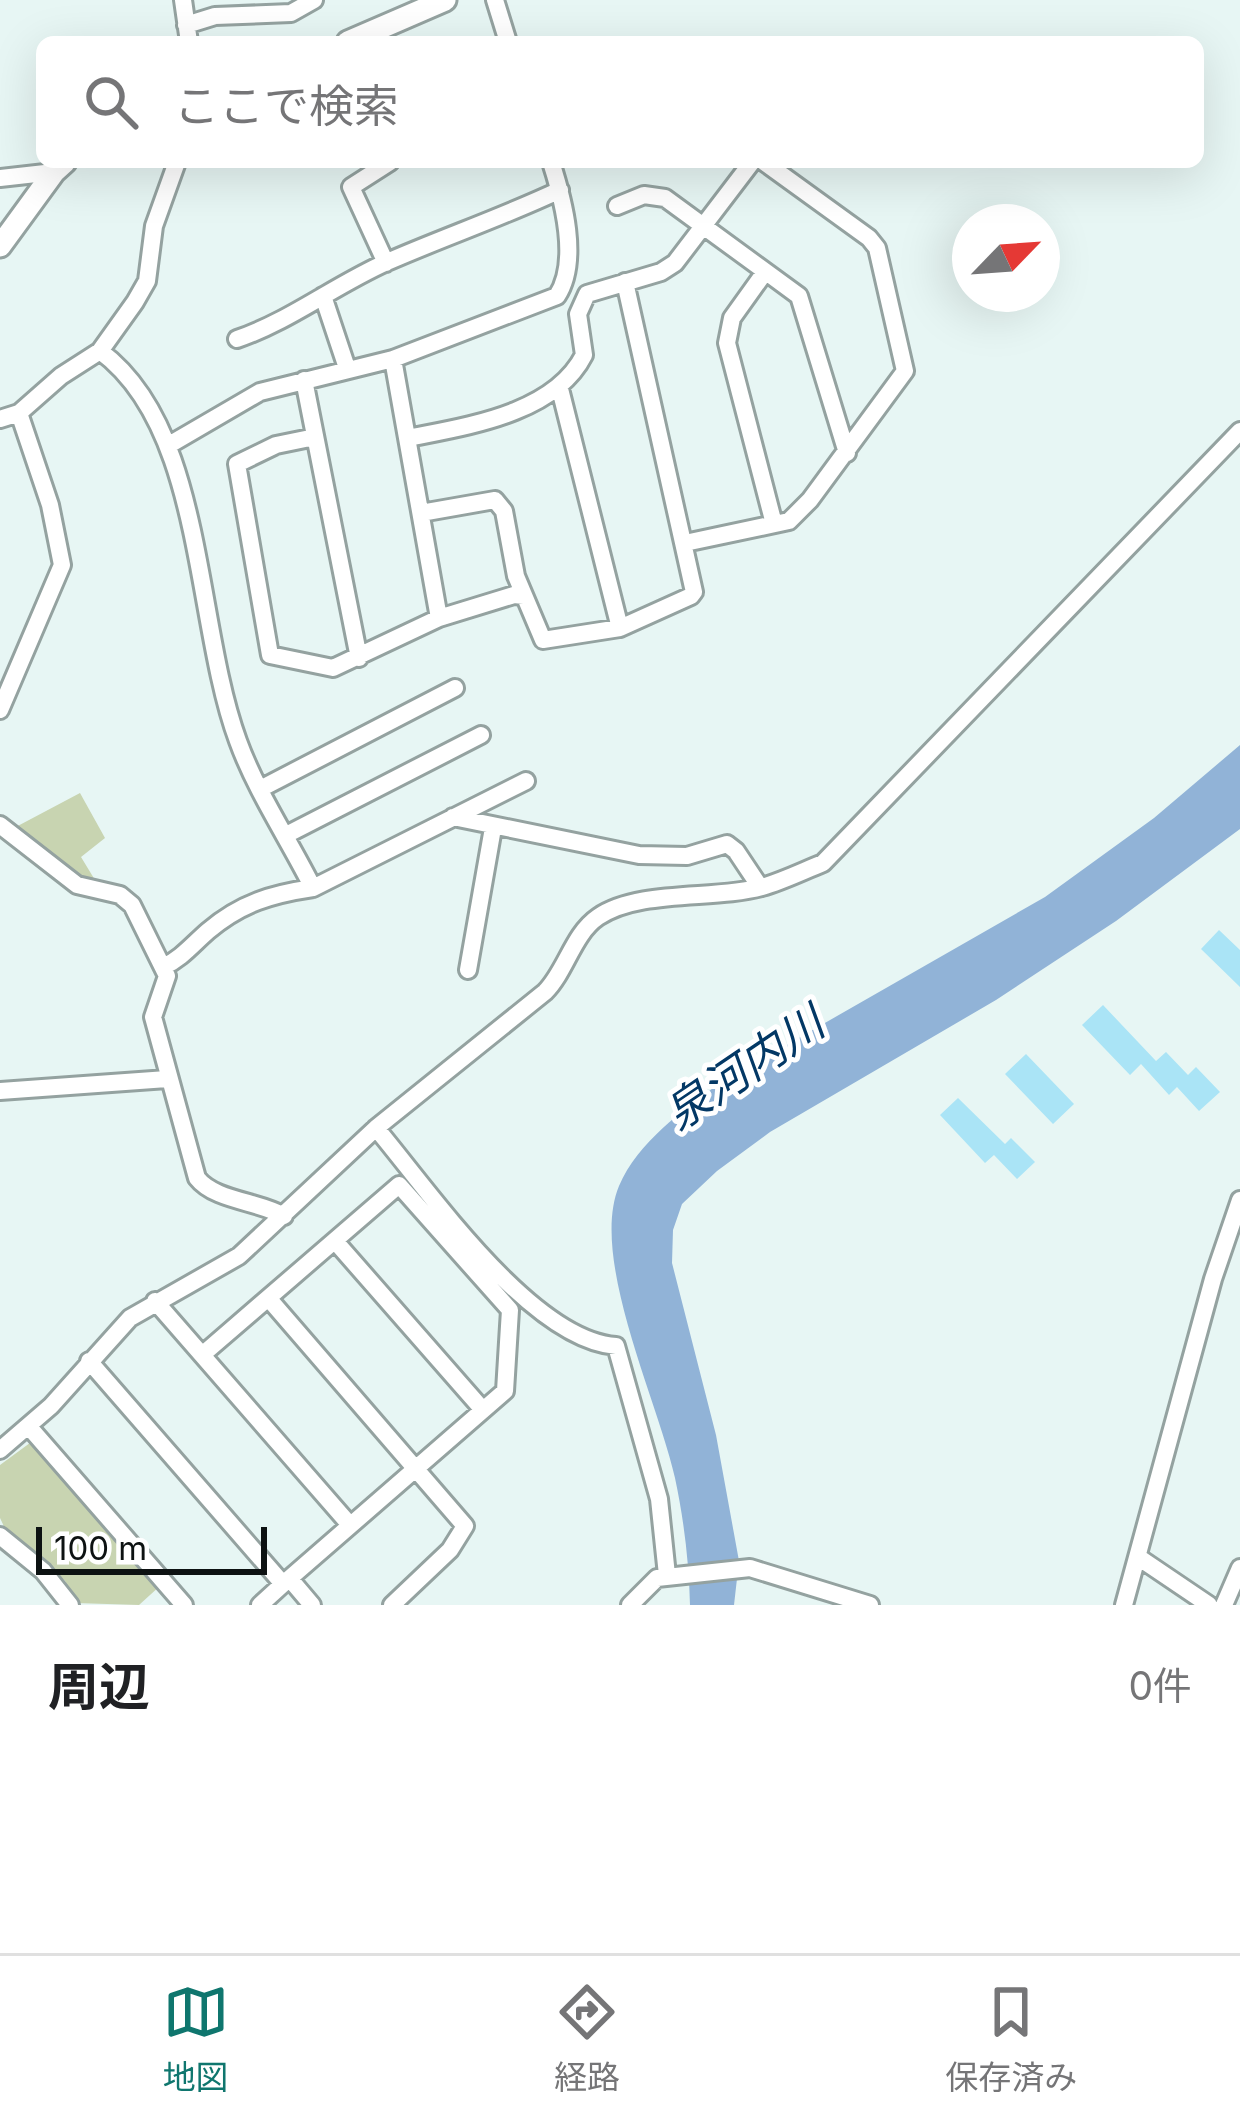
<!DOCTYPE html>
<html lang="ja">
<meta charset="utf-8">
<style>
:root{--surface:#fff;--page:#f2f2f2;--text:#202124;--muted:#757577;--line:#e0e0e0;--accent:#0f766e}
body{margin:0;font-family:Inter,"Noto Sans JP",sans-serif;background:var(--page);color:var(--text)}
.compass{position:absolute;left:952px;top:204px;width:108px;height:108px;border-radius:50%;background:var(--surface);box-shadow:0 12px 48px #0002;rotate:65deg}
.scale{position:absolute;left:36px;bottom:30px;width:231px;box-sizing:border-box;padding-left:12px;border:6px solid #0d1212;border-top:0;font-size:33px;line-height:42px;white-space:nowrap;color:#0d1212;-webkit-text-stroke:9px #fff;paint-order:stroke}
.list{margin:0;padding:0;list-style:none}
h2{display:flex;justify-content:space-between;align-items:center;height:156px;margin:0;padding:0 48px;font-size:51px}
h2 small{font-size:39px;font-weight:400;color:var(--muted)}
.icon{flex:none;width:66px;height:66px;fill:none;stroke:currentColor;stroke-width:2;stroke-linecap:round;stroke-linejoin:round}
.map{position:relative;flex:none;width:1240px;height:1605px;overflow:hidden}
.search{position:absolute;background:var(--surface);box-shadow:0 12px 48px #0002;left:36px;right:36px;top:36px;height:132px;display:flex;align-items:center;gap:30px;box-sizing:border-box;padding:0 42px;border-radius:18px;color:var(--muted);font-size:45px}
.sheet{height:348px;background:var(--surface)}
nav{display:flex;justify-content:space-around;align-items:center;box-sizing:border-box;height:168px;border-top:3px solid var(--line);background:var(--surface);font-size:33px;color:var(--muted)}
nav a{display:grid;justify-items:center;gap:6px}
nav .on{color:var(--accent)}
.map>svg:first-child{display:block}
.green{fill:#c8d4b1}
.water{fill:#91b3d7}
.building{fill:#aae4f6}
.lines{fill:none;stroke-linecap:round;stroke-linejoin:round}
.minor-casing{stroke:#94a2a0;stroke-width:22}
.major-casing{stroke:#94a2a0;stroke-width:27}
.minor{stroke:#fff;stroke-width:16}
.major{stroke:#fff;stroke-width:21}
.labels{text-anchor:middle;stroke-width:10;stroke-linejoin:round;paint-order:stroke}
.water-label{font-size:45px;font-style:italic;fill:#033865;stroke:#fff}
</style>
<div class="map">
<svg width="1240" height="1605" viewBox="0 0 1240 1605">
<rect width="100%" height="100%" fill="#e7f6f4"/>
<path class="green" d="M80,793L105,838L81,857L98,885L87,883L12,829Z
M34,1440L161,1585L139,1605L75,1603L65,1581L36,1554L10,1539L0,1518V1465Z"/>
<path class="water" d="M1240,745V829L1116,921L996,1000L770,1132L717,1171L682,1204L673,1230L672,1263L716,1435L739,1561L734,1605H690C689,1563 684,1520 675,1478C658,1401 589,1258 619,1186C638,1142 682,1111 720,1083L1045,897L1154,818Z"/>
<path class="building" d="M1219,930L1240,950V987L1201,949Z
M1103,1005L1156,1061L1166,1052L1188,1075L1196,1067L1220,1092L1199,1111L1177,1087L1169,1095L1141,1064L1130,1075L1082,1025Z
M1026,1054L1074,1104L1053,1124L1005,1074Z
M958,1098L1005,1144L1011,1138L1035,1162L1017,1179L994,1155L985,1163L940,1115Z"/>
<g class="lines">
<defs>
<path id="minor" d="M183,0L189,42
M495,0L508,42
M186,25L215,16L291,13L314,0
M0,178L54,172
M617,206L644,195L665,198L799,296L847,453
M386,263L351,187L390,162
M765,272L732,318L727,343L774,524
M323,296L347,368
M237,339C290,321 335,285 387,262C444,237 503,217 560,190
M100,351C205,428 194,622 238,741C256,791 289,840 313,888L526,781
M393,359L439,618
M304,380L359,658
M560,389L620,628
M0,419L19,413L61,376L100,351L135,302L147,281L154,226L177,162
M315,437L276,445L237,464L270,655L333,668L439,618L514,595L524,596
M408,438C467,426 554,414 584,355L578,314L587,294L661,272L675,263L752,162
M169,445L260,392L393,359L557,296C580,261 563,199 551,162
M421,513L495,500L504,511L516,576L543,640L620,628L691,596L694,592L625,282
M685,543L789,521L810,500L905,371L877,248L869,238L764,162
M0,710L62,565L50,505L19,413
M262,788L455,688
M453,817L639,855L687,856L727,844L736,851L760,887
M0,825L77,885L120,895L132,905L167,976L153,1017L197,1178C215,1201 259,1201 284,1216
M286,835L481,735
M163,967C181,959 193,944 208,931C241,903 272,894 313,888
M468,970L493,828
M0,1091L167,1079
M376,1128C429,1191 531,1340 616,1346L659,1499L667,1575
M335,1241L483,1410
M269,1299L465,1526L450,1550L392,1605
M155,1301L350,1525
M89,1361L283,1584L505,1391L510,1310L399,1185L202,1355
M30,1428L184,1605
M0,1450L51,1406L130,1318L239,1256L376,1128L545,992C566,971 573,934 598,917C639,889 715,900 762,887C783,881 803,871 823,863L1240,431
M0,1536L43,1571L70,1605
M1138,1557L1209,1605
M290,1579L312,1605
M260,1605L283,1584
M630,1605L657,1578L750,1568L870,1605
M1124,1605L1213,1279L1240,1200
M1224,1605L1240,1568"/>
<path id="major" d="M348,42L445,0
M0,246L54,172L65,162"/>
</defs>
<use href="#minor" class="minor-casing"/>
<use href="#major" class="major-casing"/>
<use href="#minor" class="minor"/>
<use href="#major" class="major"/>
</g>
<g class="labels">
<g class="water-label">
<text transform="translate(744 1068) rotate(-34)" y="16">泉河内川</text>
</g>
</g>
</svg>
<svg class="compass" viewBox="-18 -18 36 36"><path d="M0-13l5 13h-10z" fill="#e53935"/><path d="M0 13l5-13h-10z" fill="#757577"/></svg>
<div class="scale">100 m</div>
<div class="search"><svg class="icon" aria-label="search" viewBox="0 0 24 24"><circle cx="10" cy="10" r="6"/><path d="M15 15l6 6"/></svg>ここで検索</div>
</div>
<section class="sheet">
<h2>周辺<small>0件</small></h2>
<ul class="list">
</ul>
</section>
<nav>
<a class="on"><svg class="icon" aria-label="map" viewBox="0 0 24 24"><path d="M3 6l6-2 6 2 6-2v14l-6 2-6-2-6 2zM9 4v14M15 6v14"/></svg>地図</a>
<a><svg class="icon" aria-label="directions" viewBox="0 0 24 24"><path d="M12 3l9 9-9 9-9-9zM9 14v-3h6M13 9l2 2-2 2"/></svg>経路</a>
<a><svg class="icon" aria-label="saved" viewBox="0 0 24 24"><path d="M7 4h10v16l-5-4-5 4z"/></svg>保存済み</a>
</nav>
